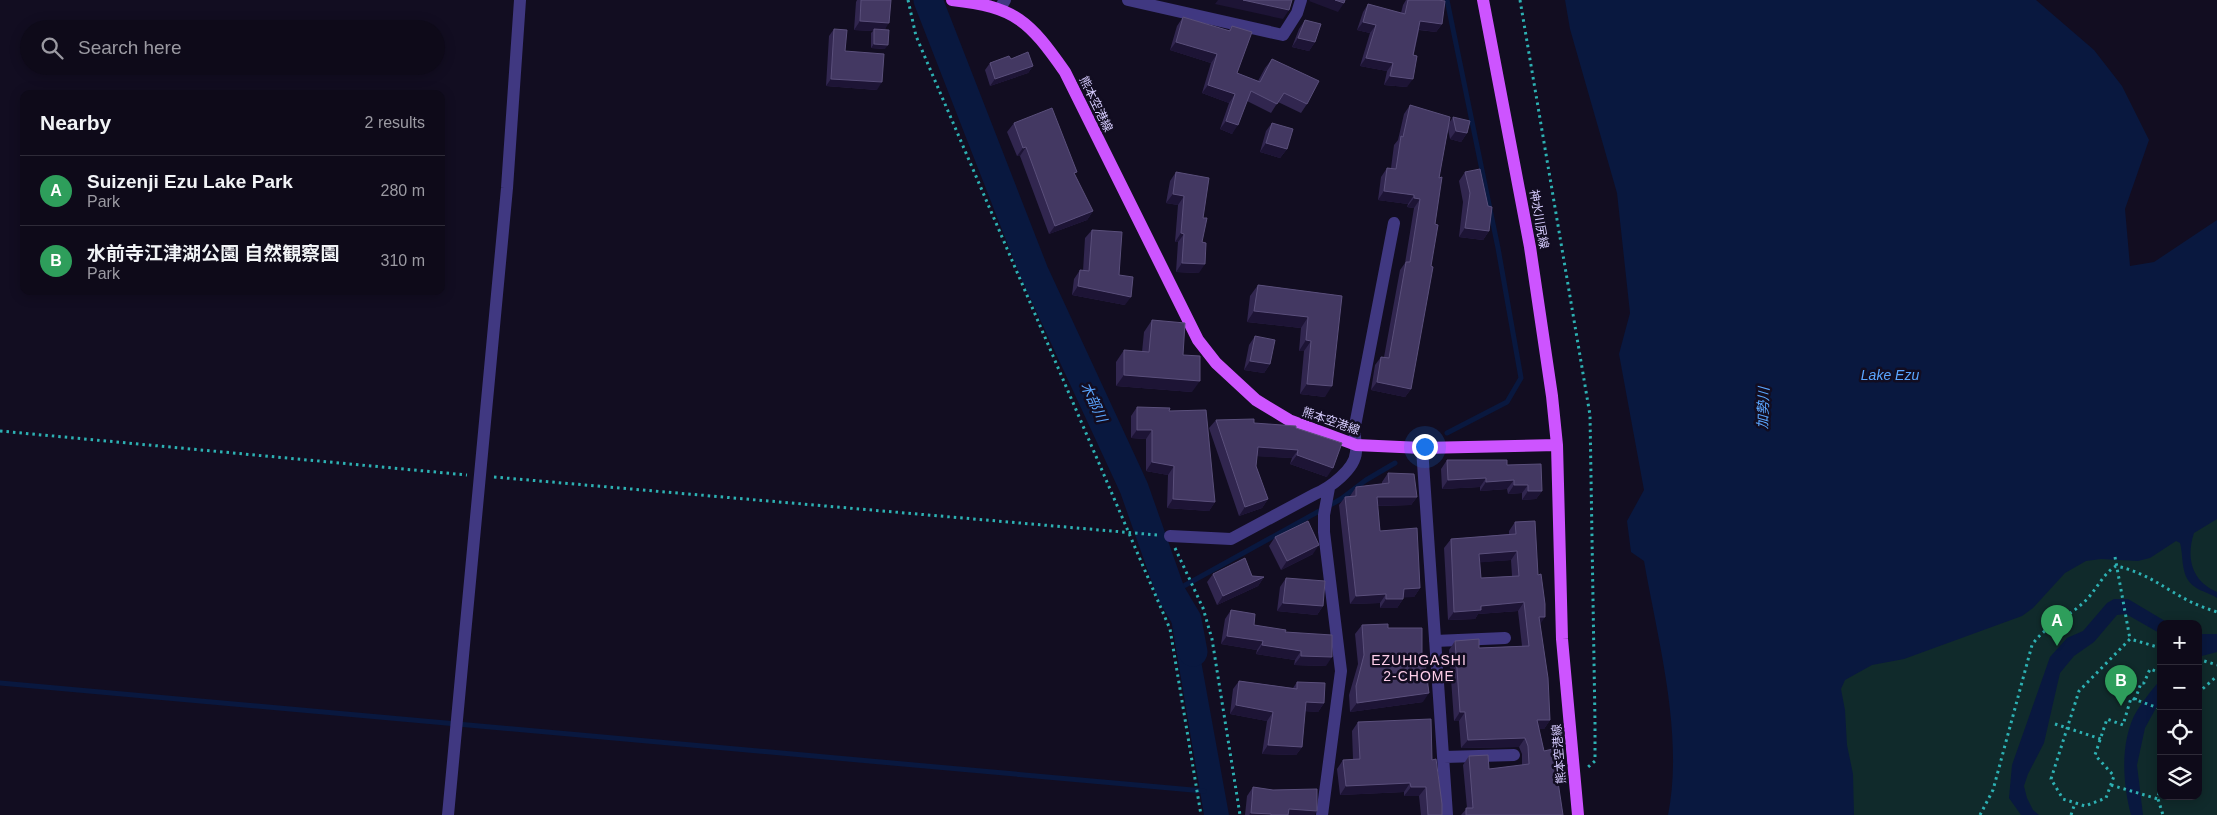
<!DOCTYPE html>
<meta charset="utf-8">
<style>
:root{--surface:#0e0a19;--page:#1c1826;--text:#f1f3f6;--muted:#9b9aa2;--line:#2e2b38;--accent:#db2777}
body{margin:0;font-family:Helvetica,"Noto Sans JP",sans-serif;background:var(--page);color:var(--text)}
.controls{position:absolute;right:15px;bottom:15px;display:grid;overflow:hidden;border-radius:10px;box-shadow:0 2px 12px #0003}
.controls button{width:45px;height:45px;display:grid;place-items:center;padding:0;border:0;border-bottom:1px solid var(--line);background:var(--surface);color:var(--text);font:25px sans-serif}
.you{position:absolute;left:1424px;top:446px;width:18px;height:18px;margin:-12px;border:4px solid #fff;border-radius:50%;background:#1a73e8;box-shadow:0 0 0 8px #1a73e833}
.badge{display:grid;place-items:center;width:32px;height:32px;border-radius:50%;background:var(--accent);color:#fff;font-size:16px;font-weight:700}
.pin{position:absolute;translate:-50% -41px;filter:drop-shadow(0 1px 2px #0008)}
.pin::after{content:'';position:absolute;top:26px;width:18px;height:15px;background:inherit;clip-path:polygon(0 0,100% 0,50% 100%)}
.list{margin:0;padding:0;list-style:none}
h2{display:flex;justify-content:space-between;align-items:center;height:65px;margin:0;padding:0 20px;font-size:21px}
h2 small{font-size:16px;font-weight:400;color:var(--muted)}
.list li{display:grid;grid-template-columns:32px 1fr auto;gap:15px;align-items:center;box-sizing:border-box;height:70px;padding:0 20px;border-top:1px solid var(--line)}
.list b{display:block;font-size:19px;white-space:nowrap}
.list p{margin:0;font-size:16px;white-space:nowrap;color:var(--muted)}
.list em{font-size:16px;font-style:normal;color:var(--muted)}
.icon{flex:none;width:28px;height:28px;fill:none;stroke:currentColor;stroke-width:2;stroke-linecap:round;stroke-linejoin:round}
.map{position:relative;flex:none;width:2217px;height:815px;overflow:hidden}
.search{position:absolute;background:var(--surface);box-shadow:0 2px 12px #0003;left:20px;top:20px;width:425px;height:55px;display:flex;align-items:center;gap:12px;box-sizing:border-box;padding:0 18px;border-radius:28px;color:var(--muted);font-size:19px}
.panel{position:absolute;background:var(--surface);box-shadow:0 2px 12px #0003;left:20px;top:90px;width:425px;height:205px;border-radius:10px}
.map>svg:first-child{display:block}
.green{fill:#102a2b;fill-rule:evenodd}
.water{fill:#09183f}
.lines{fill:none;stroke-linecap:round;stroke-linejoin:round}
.stream{stroke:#09183f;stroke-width:5}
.river{stroke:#09183f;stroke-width:29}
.path{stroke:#2db1b3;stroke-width:3;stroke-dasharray:2.5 4;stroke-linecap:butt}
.minor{stroke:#403881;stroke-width:12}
.major{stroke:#cd54ff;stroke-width:12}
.path-bridge{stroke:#2db1b3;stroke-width:3;stroke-dasharray:2.5 4;stroke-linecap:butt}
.wall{fill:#31264f;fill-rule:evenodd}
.shaded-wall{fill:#1d1435}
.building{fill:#433862;stroke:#5a4f7b;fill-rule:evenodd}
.labels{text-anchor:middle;stroke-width:5;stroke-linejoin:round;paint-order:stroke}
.street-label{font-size:12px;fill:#d7cdff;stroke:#120d21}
.water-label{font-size:14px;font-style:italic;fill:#5ba6ff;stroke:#120d21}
.neighbourhood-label{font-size:14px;letter-spacing:1px;fill:#ffcfea;stroke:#120d21}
</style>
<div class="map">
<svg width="2217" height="815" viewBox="0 0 2217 815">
<rect width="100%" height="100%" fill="#120d21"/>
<path class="green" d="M2217,493V815H1849L1838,685L1847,672L2100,543ZM2161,624H2198V796H2161Z"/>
<path class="water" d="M1565,0H2036L2094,50L2122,86L2149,140L2125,209L2130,266L2154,262L2217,220V519L2194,533C2186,557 2191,581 2217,592V598C2210,593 2202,592 2195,587C2180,577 2184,558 2180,543L2176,541L2150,558L2138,561L2101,559L2086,561L2065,573L2033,608L2022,616L1904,659L1872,665L1845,680L1841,689L1845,710L1847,745L1853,774L1854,815H1668C1684,735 1658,641 1644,561L1631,552L1627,521L1644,490L1619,354L1630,313L1617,193L1570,29Z
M2114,599H2128L2170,624H2161V634L2126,614L2117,615L2094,642L2074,656L2060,673L2044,743L2028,774L2024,786L2027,798L2033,810L2039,815H2021L2009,798L2012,765L2050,657L2067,638L2083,631L2107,603Z
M1192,611L1229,815H1204L1171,619Z
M2198,634H2217V652L2198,657Z
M2161,679V699L2145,728L2137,765L2143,815H2131C2123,784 2120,746 2134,716C2141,703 2151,691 2161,679Z"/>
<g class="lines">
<path class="stream" d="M1447,0L1498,248L1521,378L1507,402L1447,433
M1171,593L1341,499L1366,480L1395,463
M0,683L1204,791"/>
<path class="river" d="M928,0L1034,272L1134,488L1171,593L1187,620L1193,652"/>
<path class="path" d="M908,0L916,36L927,62L1170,629L1201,815
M1520,0L1590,415L1595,723V761L1587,768
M0,431L467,475
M494,477L1157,535
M1175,548L1203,608L1212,639L1240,815
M2189,624L2190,621
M2161,648L2130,639L2079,691L2051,779L2063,799L2085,806L2106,798L2114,776L2095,755L2107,719L2123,725L2131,698L2161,709
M2198,659L2217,665
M2198,693L2217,676
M2135,700L2141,683H2144L2150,669L2158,672L2161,664
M2055,724L2101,739
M2161,780L2158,799L2163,815
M2111,785L2158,799
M1980,815L1993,790L2032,645C2046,624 2071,617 2088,598C2098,587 2103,574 2116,566C2148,573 2163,588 2191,602C2199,606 2208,609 2217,612
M2071,815L2075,803"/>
<path class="minor" d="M1128,0L1283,35L1297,13L1301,0
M1000,8L1005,0
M1422,448L1447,815
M1170,536L1231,539L1315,494C1330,488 1355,469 1356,452C1357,445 1355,438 1354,431L1394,223
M1435,641L1505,638
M1444,757L1514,755
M448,815L507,188L520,0
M1322,815L1341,671L1324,532V515L1329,488"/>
<path class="major" d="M952,0C1016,7 1029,21 1065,72L1198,340L1216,363L1256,400L1289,420L1356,445L1422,448L1557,445
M1483,0L1530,247L1552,396L1557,445L1562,639L1578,815"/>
<path class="path-bridge" d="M2115,557L2130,639"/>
</g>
<path class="wall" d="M857,0H891L885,30V49L871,48V33L873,31L854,30L856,2Z
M1406,0H1438L1442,24L1436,32L1419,30L1407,87L1384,85L1387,71L1360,66L1370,33L1357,30L1363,12L1368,4L1401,13L1403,5Z
M1183,17L1228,31L1232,26L1237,73L1258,81L1265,68L1272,59L1307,104L1301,113L1278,102L1271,113L1247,101L1232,134L1220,129L1229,103L1202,93L1211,63L1170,50L1177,26Z
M1305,20L1315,42L1309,51L1292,47L1299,29Z
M834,29L845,51L877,90L826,86L829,36Z
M1011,59L1033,66L1028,73L990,86L985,70L990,63Z
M1410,105L1449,123L1453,117L1467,133L1461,142L1450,139L1448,129L1439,178L1411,389L1405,397L1371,390L1375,365L1381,357H1384L1400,270L1405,263L1414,208L1407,207L1408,204L1378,200L1381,177L1387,168H1391L1394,145L1398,140L1404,114Z
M1014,123L1093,211L1087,220L1049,234L1020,156H1017L1007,132Z
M1272,123L1287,149L1280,158L1260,152L1266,131Z
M1176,172L1203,218L1202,242L1199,273L1176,272L1178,242H1175L1178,205L1166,203L1170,181Z
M1465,172L1489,231L1483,240L1459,237L1463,202L1459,181Z
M1092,230L1119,275L1125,305L1072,295L1074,279L1080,270L1083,271L1085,238Z
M1258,285L1342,296L1325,397L1300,394L1304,351H1299L1301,328L1247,322L1250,296Z
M1152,320L1183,355L1192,392L1116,386V362L1124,350L1142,352L1144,332Z
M1255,336L1270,364L1264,373L1244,370L1249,345Z
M1137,407L1169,411L1215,502L1209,511L1167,508L1168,475L1146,471V439L1131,438V416Z
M1216,420L1296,428L1327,477L1290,464L1292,458L1257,456L1256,466L1268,499L1262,508L1239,516L1209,428Z
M1447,460L1507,465L1542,491L1536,499L1522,500V493L1508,494L1507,489L1480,491V487L1442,489L1441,469Z
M1388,473L1417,497L1411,505L1377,506L1380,531L1420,588L1414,597H1403V599L1397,608H1380V603L1350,604L1339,505L1345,497L1350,496L1356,487L1382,484V482Z
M1515,522L1540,624L1550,720L1544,729H1539L1544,751L1563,815H1461L1467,808L1463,765L1469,756L1489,769L1522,765V754L1519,747L1461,748L1459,721H1454L1449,650L1455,641L1479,648L1522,646L1518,611L1478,614L1475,619L1448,620L1444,548L1451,539L1509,534V531ZM1511,560L1512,576L1481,578L1480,562Z
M1275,537L1313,554L1281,570L1269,546Z
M1213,574L1252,576L1264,577L1258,586L1217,605L1207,582Z
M1286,578L1323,606L1317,615L1277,611L1280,587Z
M1231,610L1254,625L1285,632L1326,666L1294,665L1295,660L1256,654L1257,650L1221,644L1225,619Z
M1362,625L1388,628L1423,702L1350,712L1349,695L1358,664L1355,634Z
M1239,681L1293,688L1297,682L1324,703L1318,712L1305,711L1302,747L1296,755L1262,754L1267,721L1230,714L1233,689Z
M1358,722L1432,760L1442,815H1421L1419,796H1404V792L1340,795L1337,769L1343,760H1353L1352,731Z
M1253,787L1317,811L1314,815H1245L1247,796Z"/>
<path class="shaded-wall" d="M1218,0H1243L1289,10L1283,19L1215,4Z
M1310,0H1335L1344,3L1338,12L1309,1Z
M860,21L889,23L883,32L874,29L873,31L854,30Z
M1420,21L1442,24L1436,32L1415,29Z
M1363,22L1376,25L1370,33L1357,30Z
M1298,38L1315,42L1309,51L1292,47Z
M1176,42L1217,54L1211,63L1170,50Z
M874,44L888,45L885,49L871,48Z
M1366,58L1393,63L1387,71L1360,66Z
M1033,66L1028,73L990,86L995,79Z
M1390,76L1413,79L1407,87L1384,85Z
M831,79L882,82L877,90L826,86Z
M1208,85L1235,94L1229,103L1202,93Z
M1226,121L1238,125L1232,134L1220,129Z
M1456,131L1467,133L1461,142L1450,139Z
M1266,143L1287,149L1280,158L1260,152Z
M1026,147L1020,156H1017L1023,148Z
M1384,191L1414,195L1408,204L1378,200Z
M1173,194L1184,196L1178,205L1166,203Z
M1414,198L1420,199L1414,208L1407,207Z
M1093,211L1087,220L1049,234L1055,226Z
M1465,228L1489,231L1483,240L1459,237Z
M1181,233L1184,234L1178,242H1175Z
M1182,263L1205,264L1199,273L1176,272Z
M1078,286L1131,297L1125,305L1072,295Z
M1254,311L1308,317L1301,328L1247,322Z
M1306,340L1311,341L1304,351H1299Z
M1250,361L1270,364L1264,373L1244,370Z
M1124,375L1200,381L1192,392L1116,386Z
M1377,382L1411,389L1405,397L1371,390Z
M1307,384L1332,386L1325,397L1300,394Z
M1137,430H1152L1146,439L1131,438Z
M1258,447L1298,450L1292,458L1252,456Z
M1297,455L1333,468L1327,477L1290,464Z
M1152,462L1174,466L1168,475L1146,471Z
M1486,478L1480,487L1442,489L1448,480Z
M1514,480L1507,489L1480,491L1486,482Z
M1514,485H1528L1522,493L1508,494Z
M1528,491H1542L1536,499L1522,500Z
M1377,497H1417L1411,505L1371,506Z
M1173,499L1215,502L1209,511L1167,508Z
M1268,499L1262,508L1239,516L1245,507Z
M1319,545L1313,554L1281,570L1287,561Z
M1517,551L1511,560L1473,563L1479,554Z
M1264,577L1258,586L1217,605L1223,596Z
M1420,588L1414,597L1398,598L1404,589Z
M1386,594L1380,603L1350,604L1356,596Z
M1386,599H1403L1397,608H1380Z
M1524,602L1518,611L1478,614L1475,619L1448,620L1454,612L1481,606Z
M1283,603L1323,606L1317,615L1277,611Z
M1539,617H1545L1539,626Z
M1227,636L1263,641L1257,650L1221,644Z
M1262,645L1301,651L1295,660L1256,654Z
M1301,656L1332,657L1326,666L1294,665Z
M1429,693L1423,702L1350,712L1357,703Z
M1306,702L1324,703L1318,712L1300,711Z
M1236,705L1273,712L1267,721L1230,714Z
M1460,712H1465L1459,721H1454Z
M1537,720H1550L1544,729H1531Z
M1525,738L1519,747L1461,748L1468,740Z
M1268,745L1302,747L1296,755L1262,754Z
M1410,783L1404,792L1340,795L1346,786Z
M1411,787H1426L1419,796H1404Z
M1289,809L1317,811L1314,815H1284Z
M1251,813L1271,814V815H1249Z"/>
<path class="building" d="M861,0H891L889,23L860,21Z
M1243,0H1292L1289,10Z
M1335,0H1345L1344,3Z
M1408,0H1438L1445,1L1442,24L1420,21L1413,55L1417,56L1413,79L1390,76L1393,63L1366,58L1376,25L1363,22L1368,4L1405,14Z
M1183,17L1230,31L1232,26L1252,32L1237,73L1260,82L1272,59L1319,81L1307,104L1284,93L1277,104L1251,91L1238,125L1226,121L1235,94L1208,85L1217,54L1176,42Z
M1305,20L1321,24L1315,42L1298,38Z
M834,29L847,30L845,51L884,54L882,82L831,79Z
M874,29L889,30L888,45L874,44Z
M1028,52L1033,66L995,79L990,63L1009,56L1011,59Z
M1410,105L1450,117L1439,178L1442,177L1435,224L1438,225L1431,266L1433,267L1411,389L1377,382L1381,357L1389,358L1406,262H1410L1420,199L1414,198V195L1384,191L1387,168L1396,169L1401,136L1403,137Z
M1052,108L1077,172L1074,173L1093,211L1055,226L1026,147L1023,148L1014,123Z
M1453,117L1470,121L1467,133L1456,131Z
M1272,123L1293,129L1287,149L1266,143Z
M1480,169L1488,206L1492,207L1489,231L1465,228L1470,193L1465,172Z
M1176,172L1209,178L1203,218H1207L1202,242L1206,243L1205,264L1182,263L1184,234L1181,233L1184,196L1173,194Z
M1092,230L1122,232L1119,275L1133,277L1131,297L1078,286L1080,270L1089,271Z
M1258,285L1342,296L1332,386L1307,384L1311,341L1306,340L1308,317L1254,311Z
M1152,320L1185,323L1183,355L1200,356V381L1124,375V350L1149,352Z
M1255,336L1275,340L1270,364L1250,361Z
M1137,407L1170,408L1169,411L1206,410L1215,502L1173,499L1174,466L1152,462V430H1137Z
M1254,419V423L1296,426V428L1342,443L1333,468L1297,455L1298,450L1258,447L1256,466L1268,499L1245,507L1216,420Z
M1447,460H1507V465L1541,464L1542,491H1528V485H1514V480L1486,482V478L1448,480Z
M1388,473L1414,474L1417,497H1377L1380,531L1417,528L1420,588L1404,589L1403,599H1386V594L1356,596L1345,497L1356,496V487L1389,483Z
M1308,521L1319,545L1287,561L1275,537Z
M1535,521L1538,575L1541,574L1545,604V617H1539L1548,678L1550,720H1537L1544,751L1553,749L1563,815H1466V808H1473L1469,756L1488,755L1489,769L1529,764L1528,746L1525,738L1468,740L1465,712H1460L1455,641L1479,639V648L1529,646L1524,602L1481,606V610L1454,612L1451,539L1516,534L1515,522ZM1517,551L1519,576L1481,578L1479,554Z
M1245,558L1252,576L1264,577L1223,596L1213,574Z
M1286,578L1325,581L1323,606L1283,603Z
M1231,610L1255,614L1254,625L1286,630L1285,632L1332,635V657L1301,656V651L1262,645L1263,641L1227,636Z
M1388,624V628H1422V664L1425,663L1429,693L1357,703L1356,686L1364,655L1362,625Z
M1239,681L1297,689V682L1325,683L1324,703L1306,702L1302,747L1268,745L1273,712L1236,705Z
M1431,719L1432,760L1436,759L1442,804V815H1428L1426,787H1411L1410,783L1346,786L1343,760L1360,759L1358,722Z
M1253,787L1273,790L1317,789V811L1289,809L1288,815H1271V814L1251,813Z"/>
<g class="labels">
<g class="street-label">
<text transform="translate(1096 104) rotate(64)" y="4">熊本空港線</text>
<text transform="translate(1539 219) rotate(80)" y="4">神水川尻線</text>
<text transform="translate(1331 421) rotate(19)" y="4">熊本空港線</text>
<text transform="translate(1559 754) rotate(-95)" y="4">熊本空港線</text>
</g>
<g class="water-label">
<text x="1890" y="380">Lake Ezu</text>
<text transform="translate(1094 402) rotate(65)" y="5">木部川</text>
<text transform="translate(1763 408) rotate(-88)" y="5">加勢川</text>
</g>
<g class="neighbourhood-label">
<text x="1419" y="665">EZUHIGASHI<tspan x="1419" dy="16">2-CHOME</tspan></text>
</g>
</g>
</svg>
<div class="controls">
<button>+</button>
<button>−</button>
<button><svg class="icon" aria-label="locate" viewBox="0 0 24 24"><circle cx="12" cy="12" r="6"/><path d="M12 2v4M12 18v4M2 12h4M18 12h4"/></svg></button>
<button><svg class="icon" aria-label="layers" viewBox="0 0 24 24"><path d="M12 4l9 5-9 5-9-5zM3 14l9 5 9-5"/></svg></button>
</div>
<div class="you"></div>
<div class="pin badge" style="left:2057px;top:646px;background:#2e9e5b">A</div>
<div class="pin badge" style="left:2121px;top:706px;background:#2e9e5b">B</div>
<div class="search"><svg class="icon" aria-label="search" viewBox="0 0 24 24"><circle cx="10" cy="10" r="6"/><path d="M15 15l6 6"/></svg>Search here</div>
<section class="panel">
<h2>Nearby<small>2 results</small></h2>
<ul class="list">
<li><span class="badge" style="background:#2e9e5b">A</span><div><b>Suizenji Ezu Lake Park</b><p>Park</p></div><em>280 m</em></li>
<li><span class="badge" style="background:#2e9e5b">B</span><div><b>水前寺江津湖公園 自然観察園</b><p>Park</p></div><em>310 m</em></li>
</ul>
</section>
</div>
